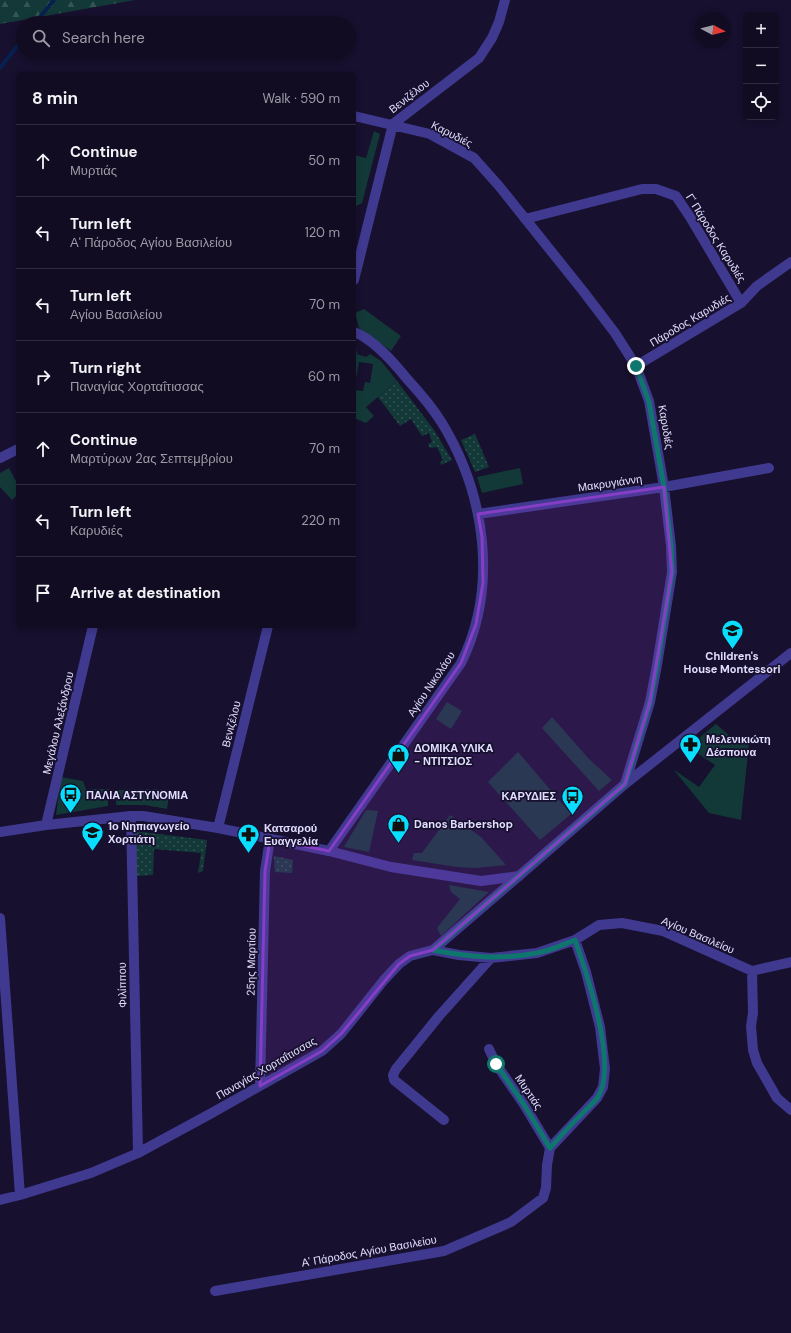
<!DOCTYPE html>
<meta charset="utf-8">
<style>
:root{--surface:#110c22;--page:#1a152a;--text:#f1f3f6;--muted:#9c9ba5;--line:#302c40}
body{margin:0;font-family:"DM Sans",sans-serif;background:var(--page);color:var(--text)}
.controls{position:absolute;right:12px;top:12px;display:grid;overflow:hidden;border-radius:6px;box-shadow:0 2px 6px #0003}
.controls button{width:36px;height:36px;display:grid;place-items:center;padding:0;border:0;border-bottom:1px solid var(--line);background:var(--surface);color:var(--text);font:20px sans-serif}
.compass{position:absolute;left:695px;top:12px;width:36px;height:36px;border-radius:50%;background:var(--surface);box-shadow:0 2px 6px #0003;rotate:97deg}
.stop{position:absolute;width:12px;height:12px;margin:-9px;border:3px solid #0f766e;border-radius:50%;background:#fff}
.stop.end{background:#0f766e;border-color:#fff;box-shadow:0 1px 4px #0008}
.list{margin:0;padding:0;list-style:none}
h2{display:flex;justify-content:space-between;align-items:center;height:52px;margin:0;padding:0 16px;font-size:17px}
h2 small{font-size:13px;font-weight:400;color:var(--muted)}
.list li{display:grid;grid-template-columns:26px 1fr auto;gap:12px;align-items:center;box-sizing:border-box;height:72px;padding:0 16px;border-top:1px solid var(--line)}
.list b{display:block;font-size:15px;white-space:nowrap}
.list p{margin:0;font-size:13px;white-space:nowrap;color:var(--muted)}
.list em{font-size:13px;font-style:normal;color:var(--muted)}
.icon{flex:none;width:22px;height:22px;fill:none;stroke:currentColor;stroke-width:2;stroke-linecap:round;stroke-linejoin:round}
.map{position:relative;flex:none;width:791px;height:1333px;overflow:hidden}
.search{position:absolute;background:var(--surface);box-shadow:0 2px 6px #0003;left:16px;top:16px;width:340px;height:44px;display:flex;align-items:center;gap:10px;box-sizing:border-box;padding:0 14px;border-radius:22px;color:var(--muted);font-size:15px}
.panel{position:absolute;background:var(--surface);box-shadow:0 2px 6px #0003;left:16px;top:72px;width:340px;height:556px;border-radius:6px}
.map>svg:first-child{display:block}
.green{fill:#133838}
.forest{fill:url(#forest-firs)}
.garden{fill:url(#garden-dots)}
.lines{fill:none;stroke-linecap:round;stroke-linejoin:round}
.stream{stroke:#08204f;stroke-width:4}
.minor{stroke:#3f398f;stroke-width:10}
.tertiary{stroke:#3f398f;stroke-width:10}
.route{stroke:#0f766e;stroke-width:5}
.marked{fill:#853ec5;fill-opacity:0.2;stroke:#853ec5;stroke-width:3;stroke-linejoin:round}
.labels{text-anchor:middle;stroke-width:3.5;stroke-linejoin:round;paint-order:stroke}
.street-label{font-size:11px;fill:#e2deff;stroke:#17102e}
.poi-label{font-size:11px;font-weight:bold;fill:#e2deff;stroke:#17102e;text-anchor:start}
</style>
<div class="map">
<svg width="791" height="1333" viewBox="0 0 791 1333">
<defs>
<pattern id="forest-firs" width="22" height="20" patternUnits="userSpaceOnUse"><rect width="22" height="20" fill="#133838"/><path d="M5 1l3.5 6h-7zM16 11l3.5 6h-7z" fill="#355456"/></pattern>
<pattern id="garden-dots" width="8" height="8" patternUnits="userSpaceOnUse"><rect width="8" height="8" fill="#133838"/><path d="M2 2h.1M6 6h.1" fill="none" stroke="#355456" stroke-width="1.8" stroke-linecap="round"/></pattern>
</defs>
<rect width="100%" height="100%" fill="#17102e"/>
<path class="green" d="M374,131L380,134L362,203L354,207V155L366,158Z
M364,309L401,336L391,351L359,328L355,313Z
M354,347L356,348L357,354L366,357L370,354L381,361L397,381L366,407L374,416L366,423L354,418V390L363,391L365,382L370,383L373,364L359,362L354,389Z
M9,468L18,485V494L12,500L0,487V473Z
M520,468L523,484L482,493L477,477Z
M447,702L462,711L451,729L436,719Z
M552,717L589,759L612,780L599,791L542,728Z
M716,724L732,738L749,743L741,820L709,813L673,769L699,787L715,765L688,747Z
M518,752L571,814L540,840L488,782Z
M61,777L83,781L86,789H109L108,806L56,815Z
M146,789L170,790L167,809L145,805H116L117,790Z
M366,810L378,811L369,852L344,847Z
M450,815L481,837L506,865L475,868L457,867L412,860L414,853H422Z
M449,885L489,892L441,936L437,928L460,899L451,892Z"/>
<path class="forest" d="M0,0H135L0,24Z"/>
<path class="garden" d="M397,381L434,430L452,460L441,465L440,462L443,460L437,447L430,448L428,444L432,442L429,433L422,436L411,419L400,426L378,397Z
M475,434L489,467L475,472L461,440Z
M135,831L207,840L203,871L198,873L201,853L154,849L153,875L137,876Z
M274,856L293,860L292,873L275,872Z"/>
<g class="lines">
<path class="stream" d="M35,23L54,0
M0,68L23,39"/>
<path class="minor" d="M354,116L430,134L474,158L499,186L583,291L615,333L636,366L649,401L664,487L671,546L672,572L657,665L650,702L625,784
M525,219L642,189H656L676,196L690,217L741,303
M354,280L393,124L479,58L492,38L499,22L505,0
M636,366L741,303L757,286L791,262
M0,458L18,449
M478,514L664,487L769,468
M131,816L138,1153
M46,825L93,626
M218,828L268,626
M329,851L461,663C499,586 485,494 442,423C432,407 420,393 408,380C395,364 374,339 354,332
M0,918L20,1195
M433,950L459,955L491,958L537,953L575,940L599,925L622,923L663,931L752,971L791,962
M752,971L753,1013L751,1026L753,1050L757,1063L777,1098L791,1110
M489,1049L496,1064L523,1103L550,1148
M260,1086L265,871L270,839
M444,1120L394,1080L393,1075L396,1069L439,1016L491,958
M0,1200L20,1195L91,1173L138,1153L210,1114L322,1051L341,1034L384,980L399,964L410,956L433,950L519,876
M215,1291L444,1251L511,1222L543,1198L546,1188L547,1165L550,1148L597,1098L603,1087L605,1069L600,1027L586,972L575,940"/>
<path class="tertiary" d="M0,832L46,825L131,816H143L218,828L329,851L391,867L481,881L519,876L625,784L791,653"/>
</g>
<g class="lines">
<path class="route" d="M496,1064L523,1103L550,1148C560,1137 570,1125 581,1115C586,1109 594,1103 598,1097C618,1065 587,974 575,940C562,945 549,951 537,953C501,960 468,957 433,950L625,784L650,702L657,665L672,572L671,546L664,487L649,402L636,366"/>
</g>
<path class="marked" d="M664,487L672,572L650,702L625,784L433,950L410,956L399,964L341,1034L322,1051L260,1086L265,871L270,839L329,851L461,663L476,624L483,583L482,537L478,514Z"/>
<defs>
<symbol id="school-pin" viewBox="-11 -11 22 30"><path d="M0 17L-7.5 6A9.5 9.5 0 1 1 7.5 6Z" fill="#0adeff" stroke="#17102e"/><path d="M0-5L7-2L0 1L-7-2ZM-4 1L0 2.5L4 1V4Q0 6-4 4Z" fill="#111"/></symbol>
<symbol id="pharmacy-pin" viewBox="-11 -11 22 30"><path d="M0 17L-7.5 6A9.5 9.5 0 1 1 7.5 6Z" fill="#0adeff" stroke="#17102e"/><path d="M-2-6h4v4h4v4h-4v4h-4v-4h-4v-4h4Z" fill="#111"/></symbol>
<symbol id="shop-pin" viewBox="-11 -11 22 30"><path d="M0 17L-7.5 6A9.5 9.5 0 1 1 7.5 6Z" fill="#0adeff" stroke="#17102e"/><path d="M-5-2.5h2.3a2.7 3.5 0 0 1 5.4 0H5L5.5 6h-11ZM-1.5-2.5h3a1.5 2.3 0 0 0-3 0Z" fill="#111"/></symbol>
<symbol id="bus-pin" viewBox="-11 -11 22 30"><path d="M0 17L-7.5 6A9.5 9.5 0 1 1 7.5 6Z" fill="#0adeff" stroke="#17102e"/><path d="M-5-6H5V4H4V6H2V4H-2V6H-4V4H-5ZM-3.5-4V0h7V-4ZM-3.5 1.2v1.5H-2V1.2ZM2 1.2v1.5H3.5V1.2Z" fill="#111"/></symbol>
</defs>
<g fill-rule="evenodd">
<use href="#school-pin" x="720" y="618" width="25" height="34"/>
<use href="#pharmacy-pin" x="678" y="732" width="25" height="34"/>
<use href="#shop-pin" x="386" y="742" width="25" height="34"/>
<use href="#bus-pin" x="58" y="782" width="25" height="34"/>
<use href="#bus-pin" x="560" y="784" width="25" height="34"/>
<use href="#shop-pin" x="386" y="812" width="25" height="34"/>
<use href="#school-pin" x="80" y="820" width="25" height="34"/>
<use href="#pharmacy-pin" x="236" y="822" width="25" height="34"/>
</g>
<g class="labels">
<g class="street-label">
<text transform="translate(409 96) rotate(-38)" y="4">Βενιζέλου</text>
<text transform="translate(452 134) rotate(27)" y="4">Καρυδιές</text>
<text transform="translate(716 238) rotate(58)" y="4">Γ' Πάροδος Καρυδιές</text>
<text transform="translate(690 320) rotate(-31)" y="4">Πάροδος Καρυδιές</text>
<text transform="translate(666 427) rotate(80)" y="4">Καρυδιές</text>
<text transform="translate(610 483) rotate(-8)" y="4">Μακρυγιάννη</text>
<text transform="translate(431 684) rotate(-56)" y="4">Αγίου Νικολάου</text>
<text transform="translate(58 723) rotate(-77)" y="4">Μεγάλου Αλεξάνδρου</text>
<text transform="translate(231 724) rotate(-76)" y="4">Βενιζέλου</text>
<text transform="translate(698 935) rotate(23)" y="4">Αγίου Βασιλείου</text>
<text transform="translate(251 962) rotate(-89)" y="4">25ης Μαρτίου</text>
<text transform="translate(122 985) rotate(-91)" y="4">Φιλίππου</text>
<text transform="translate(266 1068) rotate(-30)" y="4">Παναγίας Χορταΐτισσας</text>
<text transform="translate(529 1092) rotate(56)" y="4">Μυρτιάς</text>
<text transform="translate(369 1251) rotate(-10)" y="4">Α' Πάροδος Αγίου Βασιλείου</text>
</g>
<g class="poi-label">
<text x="732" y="660" text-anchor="middle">Children's<tspan x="732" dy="13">House Montessori</tspan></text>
<text x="706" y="743">Μελενικιώτη<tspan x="706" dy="13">Δέσποινα</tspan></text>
<text x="414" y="752">ΔΟΜΙΚΑ ΥΛΙΚΑ<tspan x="414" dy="13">- ΝΤΙΤΣΙΟΣ</tspan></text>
<text x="86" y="799">ΠΑΛΙΑ ΑΣΤΥΝΟΜΙΑ</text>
<text x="556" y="800" text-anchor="end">ΚΑΡΥΔΙΕΣ</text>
<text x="414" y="828">Danos Barbershop</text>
<text x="108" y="830">1ο Νηπιαγωγείο<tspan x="108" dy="13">Χορτιάτη</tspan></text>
<text x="264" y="832">Κατσαρού<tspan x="264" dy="13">Ευαγγελία</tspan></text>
</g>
</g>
</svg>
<div class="controls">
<button>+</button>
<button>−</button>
<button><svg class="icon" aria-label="locate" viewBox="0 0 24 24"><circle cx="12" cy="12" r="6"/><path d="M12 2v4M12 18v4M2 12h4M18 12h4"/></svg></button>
</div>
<svg class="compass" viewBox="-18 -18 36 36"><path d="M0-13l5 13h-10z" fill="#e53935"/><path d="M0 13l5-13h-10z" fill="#9c9ba5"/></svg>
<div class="stop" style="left:496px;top:1064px"></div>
<div class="stop end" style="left:636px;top:366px"></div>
<div class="search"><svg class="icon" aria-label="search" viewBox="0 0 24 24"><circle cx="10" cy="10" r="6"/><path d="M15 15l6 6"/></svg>Search here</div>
<section class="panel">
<h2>8 min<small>Walk · 590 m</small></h2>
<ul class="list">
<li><svg class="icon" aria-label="ahead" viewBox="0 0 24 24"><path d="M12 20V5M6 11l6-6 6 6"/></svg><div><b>Continue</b><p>Μυρτιάς</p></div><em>50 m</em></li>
<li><svg class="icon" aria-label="left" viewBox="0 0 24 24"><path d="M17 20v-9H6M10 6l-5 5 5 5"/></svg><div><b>Turn left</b><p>Α' Πάροδος Αγίου Βασιλείου</p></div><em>120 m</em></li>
<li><svg class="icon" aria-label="left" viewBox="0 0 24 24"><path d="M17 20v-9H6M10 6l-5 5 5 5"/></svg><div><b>Turn left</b><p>Αγίου Βασιλείου</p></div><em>70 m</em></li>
<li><svg class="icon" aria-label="right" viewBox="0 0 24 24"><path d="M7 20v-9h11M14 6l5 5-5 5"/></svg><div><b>Turn right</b><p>Παναγίας Χορταΐτισσας</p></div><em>60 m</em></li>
<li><svg class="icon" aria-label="ahead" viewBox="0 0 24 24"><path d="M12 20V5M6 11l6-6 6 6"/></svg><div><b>Continue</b><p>Μαρτύρων 2ας Σεπτεμβρίου</p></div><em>70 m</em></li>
<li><svg class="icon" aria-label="left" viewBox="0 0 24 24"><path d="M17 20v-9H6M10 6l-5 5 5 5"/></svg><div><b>Turn left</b><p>Καρυδιές</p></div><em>220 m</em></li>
<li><svg class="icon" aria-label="arrive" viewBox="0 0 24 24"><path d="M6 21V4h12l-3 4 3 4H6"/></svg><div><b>Arrive at destination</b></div></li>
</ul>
</section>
</div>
